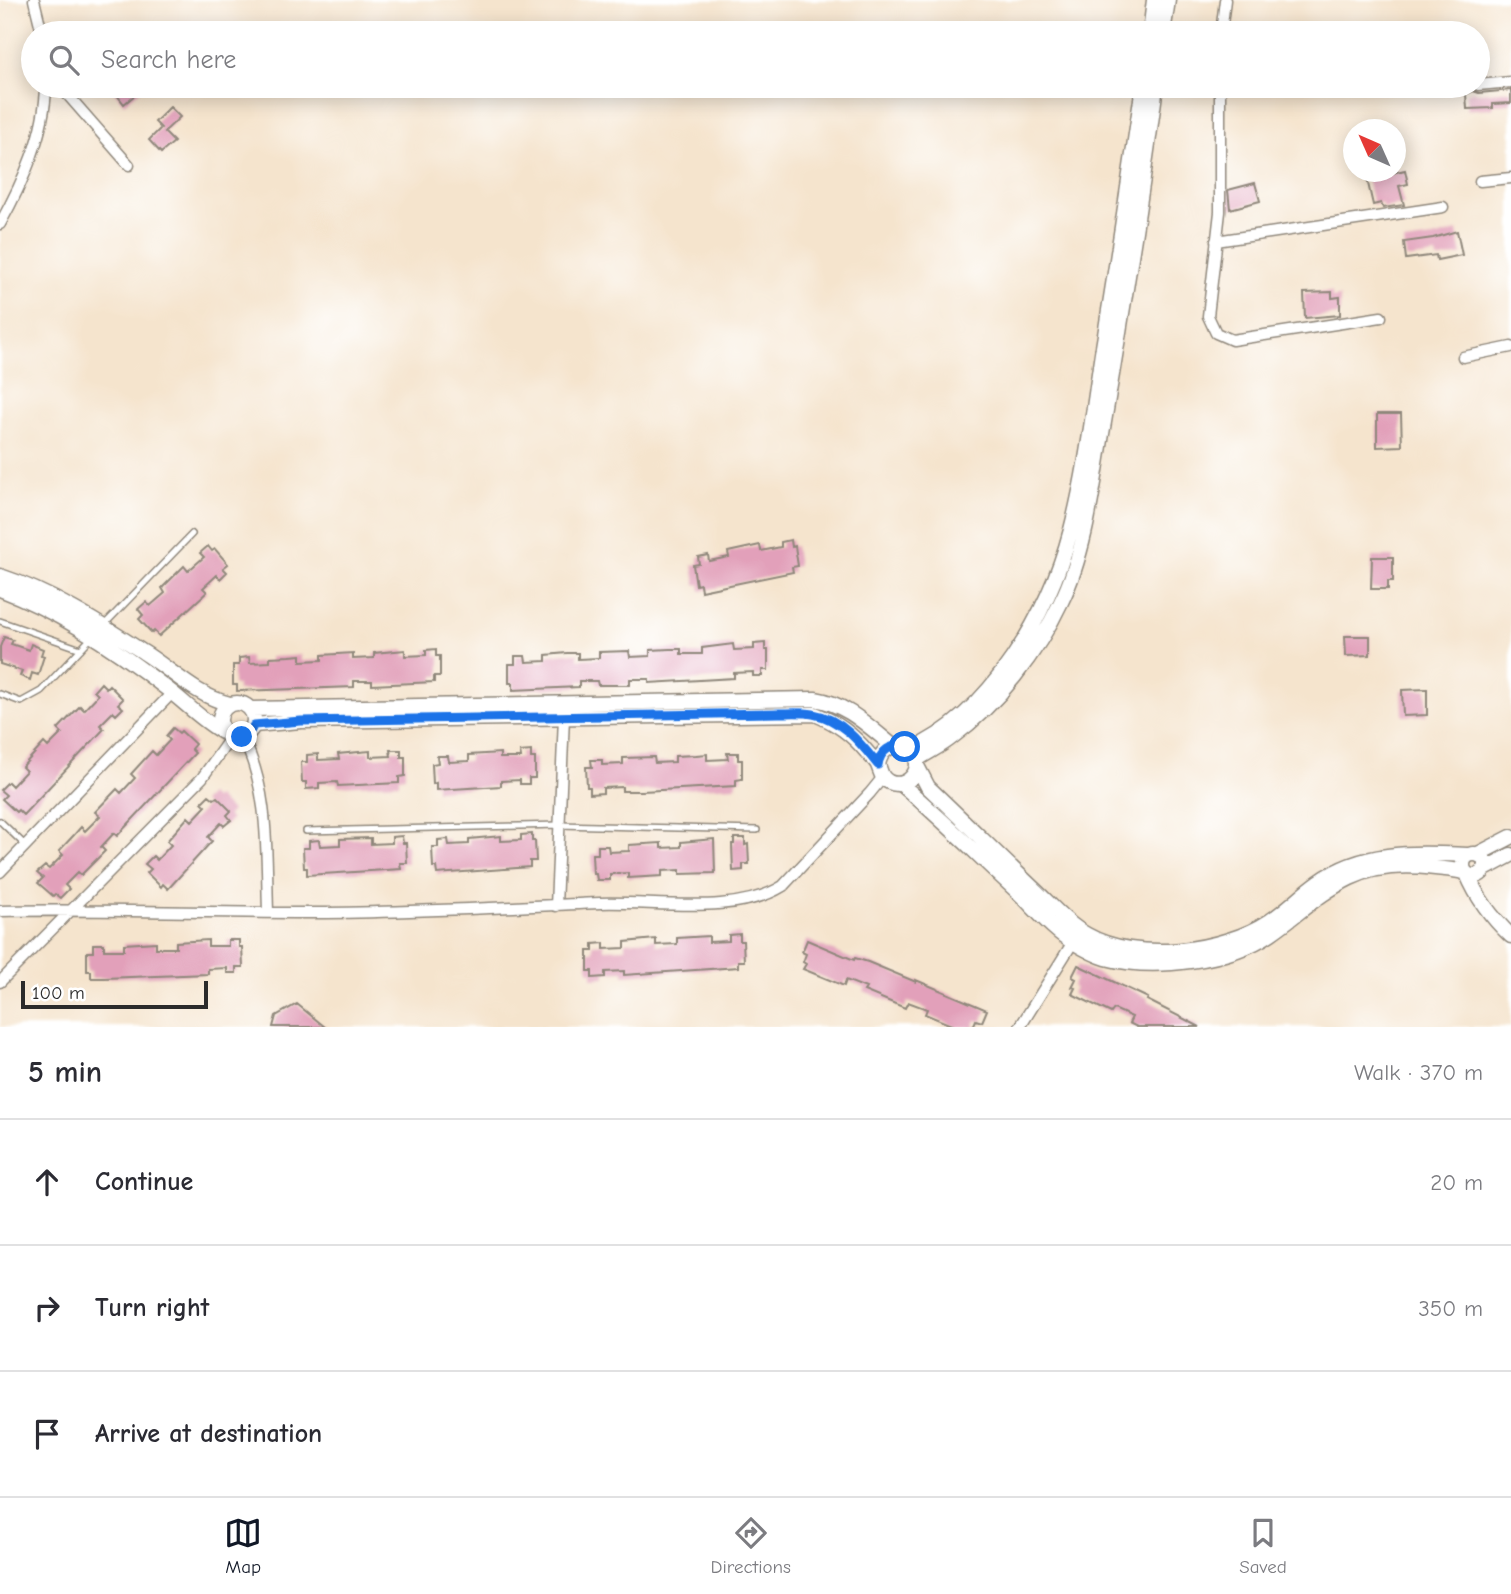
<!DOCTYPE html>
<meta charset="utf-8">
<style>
:root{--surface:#fff;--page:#f2f2f3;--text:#2b2b33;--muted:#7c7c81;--line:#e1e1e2;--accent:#111827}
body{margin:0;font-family:"Comic Neue",sans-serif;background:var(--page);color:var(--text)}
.compass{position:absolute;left:1343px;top:119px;width:63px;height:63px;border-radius:50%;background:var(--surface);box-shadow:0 4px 18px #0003;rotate:315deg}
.scale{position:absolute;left:21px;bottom:18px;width:187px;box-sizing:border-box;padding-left:7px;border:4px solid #2b2b2b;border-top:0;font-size:19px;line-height:24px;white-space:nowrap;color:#2b2b2b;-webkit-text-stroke:5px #fff;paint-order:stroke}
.stop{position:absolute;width:21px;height:21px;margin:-16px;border:5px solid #1a73e8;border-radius:50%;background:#fff}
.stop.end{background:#1a73e8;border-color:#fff;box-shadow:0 2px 7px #0008}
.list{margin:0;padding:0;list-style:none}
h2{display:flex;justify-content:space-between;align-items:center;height:91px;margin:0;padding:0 28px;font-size:30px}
h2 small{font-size:23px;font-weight:400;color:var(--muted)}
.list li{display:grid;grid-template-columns:46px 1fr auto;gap:21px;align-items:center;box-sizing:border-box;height:126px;padding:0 28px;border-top:2px solid var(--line)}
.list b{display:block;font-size:26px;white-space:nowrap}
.list em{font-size:23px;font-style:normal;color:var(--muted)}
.icon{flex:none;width:38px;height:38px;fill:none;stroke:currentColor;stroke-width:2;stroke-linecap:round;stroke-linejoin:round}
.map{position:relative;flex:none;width:1511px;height:1027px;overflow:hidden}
.search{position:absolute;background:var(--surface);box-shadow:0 4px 18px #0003;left:21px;right:21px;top:21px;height:77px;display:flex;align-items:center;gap:18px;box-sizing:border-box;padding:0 24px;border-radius:38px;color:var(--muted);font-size:26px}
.sheet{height:469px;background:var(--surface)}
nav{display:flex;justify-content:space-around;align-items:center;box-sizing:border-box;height:98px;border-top:2px solid var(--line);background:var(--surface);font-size:19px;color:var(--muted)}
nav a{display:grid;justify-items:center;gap:4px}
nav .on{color:var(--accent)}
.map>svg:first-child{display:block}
.building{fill:#e2a0ba}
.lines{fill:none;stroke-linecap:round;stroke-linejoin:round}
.service-casing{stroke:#90887c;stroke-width:8}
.minor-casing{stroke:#90887c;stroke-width:13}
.tertiary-casing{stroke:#90887c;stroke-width:17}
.service{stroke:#fff;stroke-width:5}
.minor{stroke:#fff;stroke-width:10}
.tertiary{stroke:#fff;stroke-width:14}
.route{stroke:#1a73e8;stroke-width:9}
</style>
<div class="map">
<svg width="1511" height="1027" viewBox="0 0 1511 1027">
<rect width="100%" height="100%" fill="#fff"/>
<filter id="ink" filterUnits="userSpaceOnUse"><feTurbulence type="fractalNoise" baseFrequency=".0143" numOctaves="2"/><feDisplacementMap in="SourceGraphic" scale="14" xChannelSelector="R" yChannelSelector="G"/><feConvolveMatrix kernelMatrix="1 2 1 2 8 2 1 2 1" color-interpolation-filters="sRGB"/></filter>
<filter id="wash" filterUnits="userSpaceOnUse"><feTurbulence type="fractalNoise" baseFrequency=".00686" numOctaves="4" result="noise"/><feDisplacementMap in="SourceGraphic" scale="28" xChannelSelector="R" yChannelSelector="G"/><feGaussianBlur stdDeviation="1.57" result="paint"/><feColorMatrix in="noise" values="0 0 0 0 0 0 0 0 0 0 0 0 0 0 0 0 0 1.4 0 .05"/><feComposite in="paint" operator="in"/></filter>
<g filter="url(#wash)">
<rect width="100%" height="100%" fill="#f5e4cd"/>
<g id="blocks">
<path class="building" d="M110,86H146L124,104Z
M1511,90V103L1493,104V108L1467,109L1466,94L1473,91L1479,93Z
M170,107L180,117L164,132L174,142L161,153L149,140L161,128L155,122Z
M1405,170L1408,184L1399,186L1404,205L1383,208L1381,203L1373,205L1367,179Z
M1255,183L1260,201L1230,209L1228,190Z
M1457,231L1462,255L1437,260L1436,255L1406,259L1404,242L1433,238Z
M1332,292V298L1340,297V315L1305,318L1304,293Z
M1377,414H1401L1402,446L1377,447Z
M791,540L792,547L795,546L798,566L792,567L793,572L701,591L700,584L696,585L693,565L699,564L698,557L708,555L709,561L729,557L728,552L760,545L761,551L781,547V542Z
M208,546L212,551L215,549L228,564L223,568L227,572L220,579L217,575L203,588L207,592L159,636L154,631L152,633L139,619L143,615L138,609L146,602L150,606L165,593L162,588L184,566L188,571L204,557L200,553Z
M1372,557H1393V581H1388V589H1371Z
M1345,636H1370V655L1346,656Z
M4,637L13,640L11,644L29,650L31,644L43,649L41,655L44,656L38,675L32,673L30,680L20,676L22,671L0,664V647Z
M765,643V650H768V670H762V676H753V672L734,673V678L649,683V679H630V685H598L597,681H579V687L513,690V683H509V664H515V656H525L526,662L546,661V655L567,653H578V659L599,658V652L629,651L630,657L650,656V650L670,649H681V654H702V648L733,644L734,650L754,649V644Z
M436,649V656H440V676H434V682L372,685V681H354V687L237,691V685H233V665H239V658L249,657L250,663L270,662V657L290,656L301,655V661L322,660V655L353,653V659L374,658V653L405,650V656L426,655V650Z
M101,683L106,688L109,685L123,699L118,704L123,708L116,715L113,712L100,725L104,729L23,815L18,810L16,812L2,799L6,795L0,790L8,782L12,786L26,771L22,767L44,743L48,747L62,733L58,729L80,706L84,710L98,695L94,691Z
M1427,689V715L1403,716L1402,690Z
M173,728L179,733L181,731L195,744L191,749L195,753L117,836L114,833L101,847L105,851L81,875L78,872L65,885L69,889L60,898L55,894L53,896L38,883L43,878L37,873L45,866L49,869L63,855L59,851L74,835L81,827L85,831L100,816L95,812L117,789L121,793L135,778L131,774L152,751L156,755L170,740L166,736Z
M390,750H401V757H405V776L399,777V783L338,786L337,782L319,783V788L306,789V782H302L301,762H307V755L318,754V760L339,759L338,754L359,752L370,751V757L391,756Z
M531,751V758H535V778H529V784H520V780L501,781V786L436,790V783L433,784L432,764L438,763L437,756H448L449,762L469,761V755L500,753V758H521L520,752Z
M727,753H738V760H742V779L736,780V786L642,791H622V787L603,788V793L590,794V787H587L586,767H592L591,760H602V765L623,764V758L654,757L655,763L675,762V756L696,755L707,754V760L728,759Z
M209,795L214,799L217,797L231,811L227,815L231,820L224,826L221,823L208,837L212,841L168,889L163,884L161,887L147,873L151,869L145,864L153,856L157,860L171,845L167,841L188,817L192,821L206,806L202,802Z
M532,834V841H535L536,861H530V867L437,874L436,867H433L432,847H438V840L448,839L449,845L469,844V839L501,836V841L521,840V835Z
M402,836L403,843H406L407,863H400L401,869L307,875V868H304L303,848H309V841L319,840L320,846L340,845V839L371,838V844L392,843V837Z
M734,838H745V845L748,844L749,864H743V870L733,871L732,844H734Z
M714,839L715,873L680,874V870L662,871V876L628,878V873L610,874V880H597L596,874H593L592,854H598V846H608L609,852L629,851V845L661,843V848L681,847V842Z
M740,934V941H743L744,961H738V967L624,975V971L605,972V977L592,978V971H588V951H593V944L604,943V949L625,948V942L645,940L656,939V945L677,944V938L709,936V942L729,941V935Z
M208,940V946H228V940H239V947H242L243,967H236V973H227V968L208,969V974L104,978H91V971H87V952H93V944H104V950H124V944L156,942V948H176V942Z
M807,940L854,960L855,958L868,962L916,982V980L987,1010L982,1022L976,1020L973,1027H956L925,1014L927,1009L908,1002L905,1008L864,991L866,988L846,980L844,986L803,969L806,964L803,962L806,954L802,952Z
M1078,965L1148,998L1147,1000L1200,1027H1137L1129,1023L1132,1017L1114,1009L1111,1013L1072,994L1075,988L1072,987L1076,979L1072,977Z
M297,1004L325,1027H273L276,1016Z"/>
</g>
</g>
<g filter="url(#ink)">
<use href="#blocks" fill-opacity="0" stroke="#90887c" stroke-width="2"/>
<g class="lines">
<defs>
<path id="service" d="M0,621L81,649
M104,625L192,534
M0,694L21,702L41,691L92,637
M0,821L25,845
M306,831L559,825L757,830"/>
<path id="minor" d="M34,0L42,33
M1221,33L1225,0
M1478,85L1511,82
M60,86L129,165
M1220,86V212L1208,316L1216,333L1232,340L1381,317
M1443,88L1467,86
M1480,181L1511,178
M0,224C23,182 45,134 46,86
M1216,241L1443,207
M1463,357L1511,347
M242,737C270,789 266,854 268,912
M0,872L172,693
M556,906L564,717
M0,911C103,909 205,913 308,913C406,913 503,907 600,903C656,901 735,916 783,886L870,793L883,777
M0,982L202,778L231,737
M1020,1027L1073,942"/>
<path id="tertiary" d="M1150,33L1154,0
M1163,33L1168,0
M0,576C52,593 97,622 143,652C172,670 196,696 230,704
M0,589C61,612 115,648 166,688C186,703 203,722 226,734
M220 720a17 17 0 1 1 34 0a17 17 0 1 1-34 0Z
M251,709L815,699C847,704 868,726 893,746
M254,725L301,721L815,714C837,723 852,734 867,752C870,756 876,760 878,765C881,772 881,778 889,782C900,787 912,781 916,770C924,744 883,734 878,765
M910,750C991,715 1049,613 1071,530C1086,473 1093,412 1102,353C1117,264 1130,175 1143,86
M916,760C928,752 941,746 952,737C998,703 1037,653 1061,602C1087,550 1094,478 1104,422C1123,310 1141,198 1156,86
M917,766L928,787C964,821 999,856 1035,890C1051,905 1067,924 1087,935C1136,963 1223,952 1270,921C1287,910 1302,894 1319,882C1364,850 1414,853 1467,855
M901,784C941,818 979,856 1018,892C1035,908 1053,931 1073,942C1083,948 1095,955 1106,958C1154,971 1231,961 1271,933C1297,915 1321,892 1350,878C1385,861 1427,866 1465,872
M1463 865a11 11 0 1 1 22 0a11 11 0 1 1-22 0Z
M1478,854L1511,837
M1483,870L1511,855
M1467,874C1477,898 1493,919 1511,936"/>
</defs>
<use href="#service" class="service-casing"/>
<use href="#minor" class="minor-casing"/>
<use href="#tertiary" class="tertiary-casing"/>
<use href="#service" class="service"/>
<use href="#minor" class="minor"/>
<use href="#tertiary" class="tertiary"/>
</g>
</g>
<g class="lines" filter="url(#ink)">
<path class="route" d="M242,737L251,730L254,725L301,721L779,713C790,713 802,712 813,714C842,719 861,744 878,765C880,751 891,743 905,747"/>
</g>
</svg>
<svg class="compass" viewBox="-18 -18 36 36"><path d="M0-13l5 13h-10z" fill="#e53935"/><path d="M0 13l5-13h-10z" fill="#7c7c81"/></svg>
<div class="scale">100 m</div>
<div class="stop" style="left:905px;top:747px"></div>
<div class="stop end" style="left:242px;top:737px"></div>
<div class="search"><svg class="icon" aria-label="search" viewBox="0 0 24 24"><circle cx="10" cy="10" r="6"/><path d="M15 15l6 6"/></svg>Search here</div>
</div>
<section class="sheet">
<h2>5 min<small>Walk · 370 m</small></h2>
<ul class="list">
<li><svg class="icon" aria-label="ahead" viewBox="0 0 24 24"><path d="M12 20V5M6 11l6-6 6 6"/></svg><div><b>Continue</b></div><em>20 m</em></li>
<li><svg class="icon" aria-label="right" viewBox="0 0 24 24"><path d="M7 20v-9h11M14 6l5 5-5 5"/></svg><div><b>Turn right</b></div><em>350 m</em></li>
<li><svg class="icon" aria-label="arrive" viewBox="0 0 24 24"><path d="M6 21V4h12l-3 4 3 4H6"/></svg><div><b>Arrive at destination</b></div></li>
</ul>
</section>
<nav>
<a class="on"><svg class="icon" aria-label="map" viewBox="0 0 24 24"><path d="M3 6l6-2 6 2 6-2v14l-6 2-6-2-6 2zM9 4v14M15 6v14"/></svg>Map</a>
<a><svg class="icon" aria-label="directions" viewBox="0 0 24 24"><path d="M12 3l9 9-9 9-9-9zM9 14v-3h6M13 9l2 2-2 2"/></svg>Directions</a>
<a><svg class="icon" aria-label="saved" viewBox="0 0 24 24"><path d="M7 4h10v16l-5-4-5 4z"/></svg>Saved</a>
</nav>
